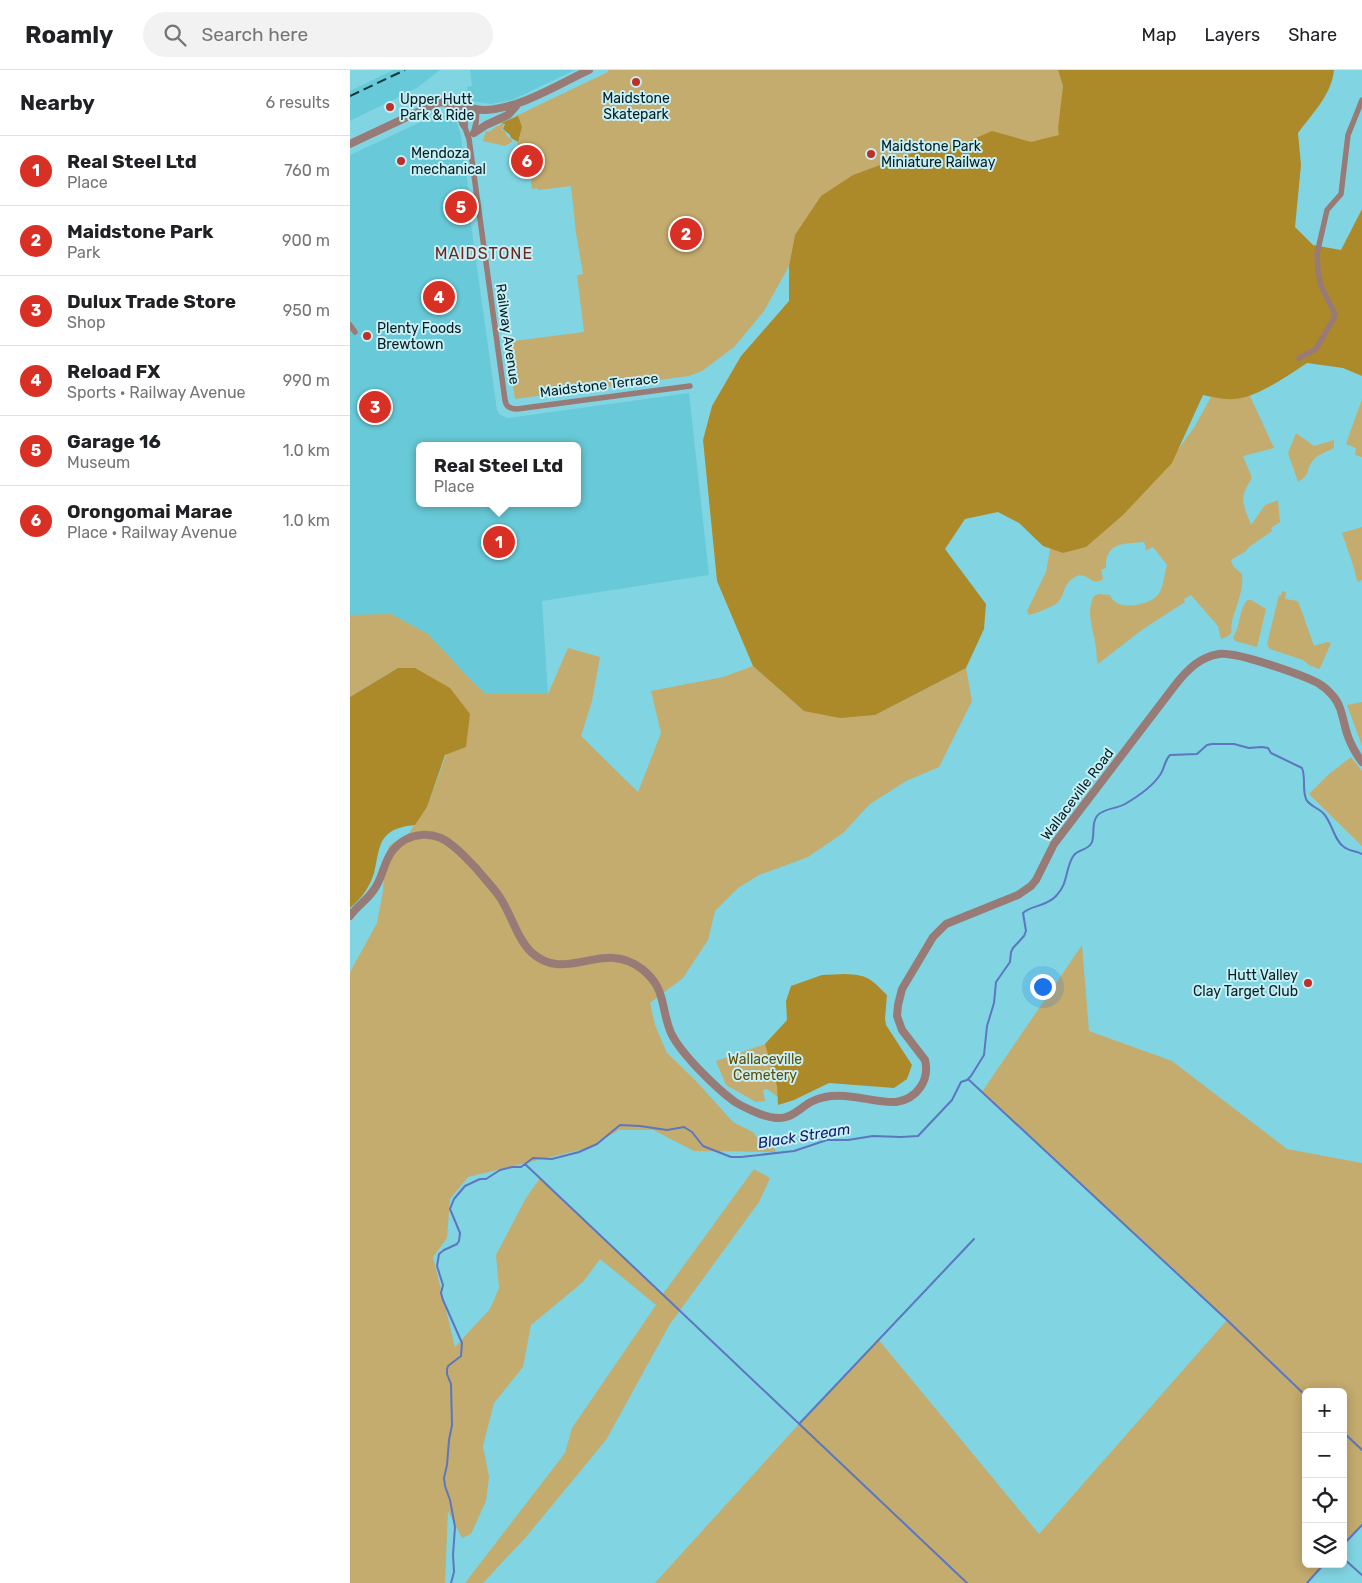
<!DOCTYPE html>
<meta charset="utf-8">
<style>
:root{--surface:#fff;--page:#f2f2f2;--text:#202124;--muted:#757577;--line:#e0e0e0;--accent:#d93025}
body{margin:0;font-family:Rubik,sans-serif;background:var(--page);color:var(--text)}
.controls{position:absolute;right:15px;bottom:15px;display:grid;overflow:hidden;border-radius:8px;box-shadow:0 2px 12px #0003}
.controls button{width:45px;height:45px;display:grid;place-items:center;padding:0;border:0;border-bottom:1px solid var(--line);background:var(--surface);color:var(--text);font:25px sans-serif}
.you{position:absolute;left:692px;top:916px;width:18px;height:18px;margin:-12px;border:4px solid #fff;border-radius:50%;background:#1a73e8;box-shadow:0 0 0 8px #1a73e833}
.badge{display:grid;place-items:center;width:32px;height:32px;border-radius:50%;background:var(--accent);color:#fff;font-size:16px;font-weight:700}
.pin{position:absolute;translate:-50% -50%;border:2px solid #fff;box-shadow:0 1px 5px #0006}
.popup{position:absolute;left:66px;top:372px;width:165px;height:65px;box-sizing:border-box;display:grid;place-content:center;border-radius:8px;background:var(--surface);filter:drop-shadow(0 1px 4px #0005);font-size:16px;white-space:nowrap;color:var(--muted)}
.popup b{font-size:19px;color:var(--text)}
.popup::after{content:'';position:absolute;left:50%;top:100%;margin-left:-10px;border:10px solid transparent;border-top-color:var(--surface)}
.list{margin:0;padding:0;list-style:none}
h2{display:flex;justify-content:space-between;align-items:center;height:65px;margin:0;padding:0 20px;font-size:21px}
h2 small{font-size:16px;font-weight:400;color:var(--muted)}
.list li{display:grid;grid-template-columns:32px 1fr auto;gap:15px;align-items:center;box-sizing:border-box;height:70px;padding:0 20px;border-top:1px solid var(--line)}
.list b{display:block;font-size:19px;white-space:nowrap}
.list p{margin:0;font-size:16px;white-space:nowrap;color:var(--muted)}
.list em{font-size:16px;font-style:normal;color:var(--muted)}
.icon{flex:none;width:28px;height:28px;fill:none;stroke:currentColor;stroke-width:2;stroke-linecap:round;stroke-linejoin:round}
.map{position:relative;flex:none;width:1012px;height:1513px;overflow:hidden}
header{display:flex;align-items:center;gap:30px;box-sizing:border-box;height:70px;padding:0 25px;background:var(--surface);border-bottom:1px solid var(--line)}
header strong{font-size:24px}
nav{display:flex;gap:28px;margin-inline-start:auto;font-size:18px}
.search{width:350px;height:45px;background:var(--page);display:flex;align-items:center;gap:12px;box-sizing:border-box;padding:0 18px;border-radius:28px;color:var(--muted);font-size:19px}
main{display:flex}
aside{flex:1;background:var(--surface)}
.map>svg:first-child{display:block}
.built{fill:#68cad8;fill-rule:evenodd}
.green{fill:#c4ab6e}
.forest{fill:#ad8a29}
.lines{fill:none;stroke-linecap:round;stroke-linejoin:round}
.stream{stroke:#5c76c0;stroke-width:2}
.minor{stroke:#987a76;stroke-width:5.5}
.tertiary{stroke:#987a76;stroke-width:8}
.rail{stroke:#15383d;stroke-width:2;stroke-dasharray:10 5;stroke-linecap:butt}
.poi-dot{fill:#bd2f29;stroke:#c7eff5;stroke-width:2}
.labels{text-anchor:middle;stroke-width:4;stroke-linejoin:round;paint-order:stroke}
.poi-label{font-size:14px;fill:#031e22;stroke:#c7eff5;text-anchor:start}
.street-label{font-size:14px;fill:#031e22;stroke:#c7eff5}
.park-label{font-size:14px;fill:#644c00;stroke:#c7eff5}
.water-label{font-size:15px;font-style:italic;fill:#0e1971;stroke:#c7eff5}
.quarter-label{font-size:16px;letter-spacing:1px;fill:#6c2721;stroke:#c7eff5}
</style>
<header>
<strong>Roamly</strong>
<div class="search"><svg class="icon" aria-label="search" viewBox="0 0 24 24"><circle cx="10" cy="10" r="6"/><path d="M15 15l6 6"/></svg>Search here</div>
<nav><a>Map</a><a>Layers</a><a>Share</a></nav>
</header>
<main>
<aside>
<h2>Nearby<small>6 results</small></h2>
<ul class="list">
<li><span class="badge">1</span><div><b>Real Steel Ltd</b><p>Place</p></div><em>760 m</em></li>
<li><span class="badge">2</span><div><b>Maidstone Park</b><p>Park</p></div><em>900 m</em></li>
<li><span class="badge">3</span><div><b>Dulux Trade Store</b><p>Shop</p></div><em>950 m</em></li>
<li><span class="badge">4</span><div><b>Reload FX</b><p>Sports · Railway Avenue</p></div><em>990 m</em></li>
<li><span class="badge">5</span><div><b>Garage 16</b><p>Museum</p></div><em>1.0 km</em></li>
<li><span class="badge">6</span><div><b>Orongomai Marae</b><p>Place · Railway Avenue</p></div><em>1.0 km</em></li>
</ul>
</aside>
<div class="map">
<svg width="1012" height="1513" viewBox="0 0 1012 1513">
<rect width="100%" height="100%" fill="#81d5e2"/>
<path class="built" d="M43,0H90L67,18L0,51V21Z
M120,0H225L162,30L141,34L119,31L117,17L122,16Z
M92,42L102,44L106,49L111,66L122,145L121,154L147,340L149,344L158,348L339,323L359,505L192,531L198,624H136L119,608L0,545V85ZM70,376H228V433H70Z"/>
<path class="green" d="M258,0H708L713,15L711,40L715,64L692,78L619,71L562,83L503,105L445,165L439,196L414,241L384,277L352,301L339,306L165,329L157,272L234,262L227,205L233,204L226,163L221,116L188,120L187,118L182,119L180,105L183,97L188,80L168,75L164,47L258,2Z
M152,53L154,54L152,60L155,61L157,66L163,71L155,76L133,71L136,61L139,62L147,56H149Z
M899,324L924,378L893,386L902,408C888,430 893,432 901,455L915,435L928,430L930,452L921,458L922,461L899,477L896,481L881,490L883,496L892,504C894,520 886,536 882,551C881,555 882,559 881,563C879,566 874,568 871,569L868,556L841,525L834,529L835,532L793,559L748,594C746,588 747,583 746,578C744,560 735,543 744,526L749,524L760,525C766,542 798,536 808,525C814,517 814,504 817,495L803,477L797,480L795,479L796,477L794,472C773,474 755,472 756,498L751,500L753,509C740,518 738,500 725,507C712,515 716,523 708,532C704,537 687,542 680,545L678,544V542L677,541L696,502L701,474L828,380L845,356L861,327Z
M1012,329V387L1005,385L1006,378L996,374Z
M946,363L964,376L984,370V378C976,382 966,385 961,393C956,403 960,404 948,412L938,383Z
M1012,457V509L1010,512L1007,511L1004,498L992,463Z
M932,521L936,522L935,529L948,531L964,576L977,572L981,573L970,598L969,599L959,595L953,590L920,579L917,574L929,525L931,526Z
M898,530H901L916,539L907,577L885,571L883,567C891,557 888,539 898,530Z
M41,544L78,564L119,608L136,624H198L218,578L250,587L242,631L231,666L288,722L311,663L301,621L373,607L403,596L454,641L525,645L616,598L622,631L589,697L556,711L520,734L493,763L458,787L409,805L388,818L365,841L358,870L333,908L300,933L305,955L317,983L347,1012L383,1052L403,1062L408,1069L422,1074L426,1082L344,1081L303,1060H269L238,1078L118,1107L100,1129L97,1168L83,1187L105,1277L140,1239L149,1218L146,1185L176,1128L190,1108L313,1224L404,1099L420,1108L409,1132L320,1254L256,1370L176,1467L133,1513H115L215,1383L222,1358L306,1235L250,1189L233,1212L181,1255L173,1297L144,1333L133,1376L139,1407L136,1431L121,1464L112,1468L98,1441L95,1513H0V902L27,853L33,821L35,790L39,776L44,772L54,770L77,737L96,685L48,598L0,627V545Z
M1012,632V676L997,635Z
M1001,687L1012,701V776L959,724L979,704Z
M732,875L739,961L822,991L937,1079L1012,1093V1455L993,1475V1322H956V1494H974L957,1513H305L449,1354L528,1269L689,1464L877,1250L632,1022Z
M430,969L428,1027L417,1019L413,1020L415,1031L406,1032L376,1015L366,991Z"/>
<path class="forest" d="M708,0H984C982,24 962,44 948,63L951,95L945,157L963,175L991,180L1012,139V306L993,298L957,293C937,306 908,327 884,329C874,330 863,327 853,325L822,393L773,445L736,477L713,483L693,476L669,453L648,442L615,449L595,479L636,534L634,559L616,598L525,645L490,648L454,641L403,596L367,511L353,370L362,336L391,286L439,231V196L445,165L471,126L503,105L562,83L619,71L642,61L681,72L709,65L708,59L713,16Z
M168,46L172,57L168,72L161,68L160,65L153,59L155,54L151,53Z
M48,598H65L100,618L120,644L116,677L95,685L77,737L65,755C55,756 43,758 36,766C28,773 27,793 24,803C20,817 11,829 0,838V627Z
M494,904C518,905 520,908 537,925L535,949L536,955L562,995L557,1009L544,1018L479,1013L444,1030L428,1035L427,1016L415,974L437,950L436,931L441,916L472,905Z"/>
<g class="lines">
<path class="stream" d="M618,1009L877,1250L956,1326
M175,1094L617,1513
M449,1354L624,1169
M993,1362L1012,1380
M993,1475L1012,1455
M993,1488L1012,1505
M101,1513L104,1502L103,1485L105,1457L100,1430L95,1416L94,1408L97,1395L99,1370L102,1355L101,1314L97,1304V1299L98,1296L111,1286L112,1273L93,1230L91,1223L93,1215L87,1196L89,1184L94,1180L107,1174L109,1171L110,1163L100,1139L104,1129L115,1116L130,1109H136L150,1100L162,1097H171L183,1088L202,1089L229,1082L247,1074L270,1055L290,1056L317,1060L334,1057L342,1062L353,1076L381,1087H391L444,1081L477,1070H498L523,1066L551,1067L568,1066L602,1030L611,1012L617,1010L621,1006L634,985L637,956L644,933L646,912L660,892L661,882L663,878L674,866L676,861L673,843C681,835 696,837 706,826C719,813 715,797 724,785C729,779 739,780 742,772C745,763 741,754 747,746C753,738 767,739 775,734C787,727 802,717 810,705C815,698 814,691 820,685L847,684L857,675L862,674H884L899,678L912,677L918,678L921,683L952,698C956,708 952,719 956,729C959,736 969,738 974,744C982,753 985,772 994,777C999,781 1006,781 1012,784
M957,1513L974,1494"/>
<path class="minor" d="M120,38L114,55L119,69L155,330C156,337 160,339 167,339L340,316
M123,64L126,53L127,40
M0,255L5,262
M949,288L966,279L984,248L985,244L971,216L968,200L967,184L977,140L991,124L998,65L1012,30"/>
<path class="tertiary" d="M97,34L108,41L114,55
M124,63L136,55L158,45L166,36
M0,74L87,33C104,29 119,41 136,40C171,38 207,15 239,0
M0,846C7,836 17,830 23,821C33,809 33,792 43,780C59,761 85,760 103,776C111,782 118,790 125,797C133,807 142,816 149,826C161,843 166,867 181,882C216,915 253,868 292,899C317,919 310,937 321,963C331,984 366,1018 385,1032C391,1036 399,1039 405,1042C447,1060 444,1033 475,1027C498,1022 523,1033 546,1032C567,1029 580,1010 575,990L552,960L547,946L548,935L552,919L583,867L596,854L668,825L681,816L686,810L704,774L826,614C838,599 850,587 869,584C886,581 952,605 968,613C973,616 979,621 983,626C993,637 993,655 999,669C1002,677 1007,685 1012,692"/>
<path class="rail" d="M0,26L55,0"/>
</g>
<g class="poi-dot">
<circle cx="286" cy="12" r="5"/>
<circle cx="40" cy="37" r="5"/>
<circle cx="521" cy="84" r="5"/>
<circle cx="51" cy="91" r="5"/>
<circle cx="17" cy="266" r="5"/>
<circle cx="958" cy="913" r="5"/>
</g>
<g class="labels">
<g class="poi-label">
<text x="286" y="33" text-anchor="middle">Maidstone<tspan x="286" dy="16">Skatepark</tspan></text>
<text x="50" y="34">Upper Hutt<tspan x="50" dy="16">Park &amp; Ride</tspan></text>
<text x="531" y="81">Maidstone Park<tspan x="531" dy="16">Miniature Railway</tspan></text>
<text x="61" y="88">Mendoza<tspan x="61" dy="16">mechanical</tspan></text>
<text x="27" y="263">Plenty Foods<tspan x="27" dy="16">Brewtown</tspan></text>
<text x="948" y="910" text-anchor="end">Hutt Valley<tspan x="948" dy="16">Clay Target Club</tspan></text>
</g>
<g class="street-label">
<text transform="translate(158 264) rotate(82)" y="5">Railway Avenue</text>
<text transform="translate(249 315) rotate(-7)" y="5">Maidstone Terrace</text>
<text transform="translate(727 724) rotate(-53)" y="5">Wallaceville Road</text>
</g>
<g class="park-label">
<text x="415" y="994">Wallaceville<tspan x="415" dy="16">Cemetery</tspan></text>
</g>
<g class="water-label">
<text transform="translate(454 1066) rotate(-9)" y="5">Black Stream</text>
</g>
<g class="quarter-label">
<text x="134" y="189">MAIDSTONE</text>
</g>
</g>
</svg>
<div class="controls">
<button>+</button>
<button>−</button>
<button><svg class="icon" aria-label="locate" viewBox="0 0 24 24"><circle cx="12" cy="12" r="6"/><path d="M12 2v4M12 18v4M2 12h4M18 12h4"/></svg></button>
<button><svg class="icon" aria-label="layers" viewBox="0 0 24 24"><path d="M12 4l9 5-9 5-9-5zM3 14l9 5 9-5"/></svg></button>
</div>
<div class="you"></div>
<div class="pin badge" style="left:149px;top:472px">1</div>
<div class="popup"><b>Real Steel Ltd</b>Place</div>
<div class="pin badge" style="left:336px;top:164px">2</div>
<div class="pin badge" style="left:25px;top:337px">3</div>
<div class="pin badge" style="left:89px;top:227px">4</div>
<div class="pin badge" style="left:111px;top:137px">5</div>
<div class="pin badge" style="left:177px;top:91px">6</div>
</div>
</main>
